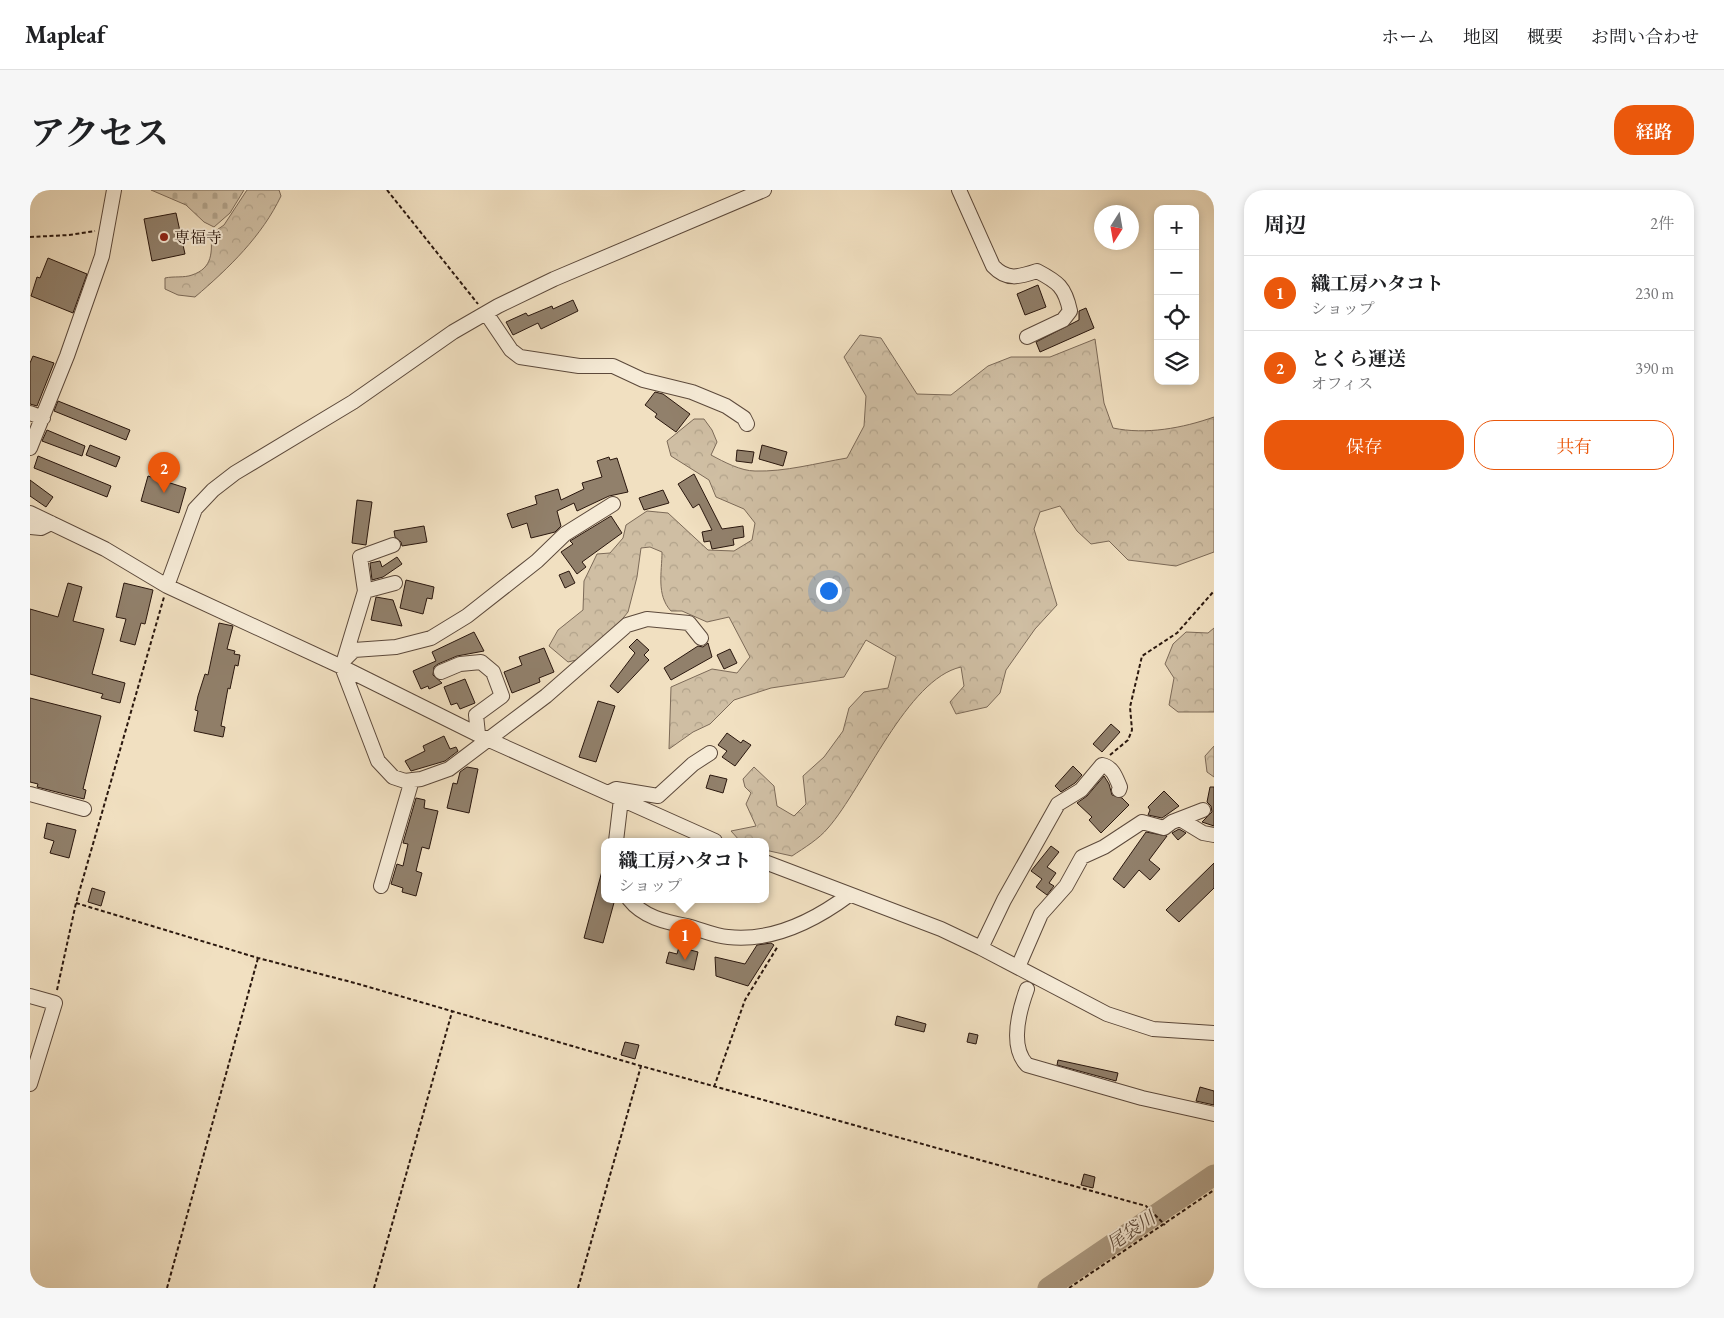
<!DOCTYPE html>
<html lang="ja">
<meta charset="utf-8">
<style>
:root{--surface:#fff;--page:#f6f6f6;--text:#202124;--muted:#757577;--line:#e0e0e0;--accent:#ea580c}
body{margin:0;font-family:"EB Garamond","Noto Serif JP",serif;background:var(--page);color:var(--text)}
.controls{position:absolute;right:15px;top:15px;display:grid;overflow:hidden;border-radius:10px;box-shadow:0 2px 8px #0003}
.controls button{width:45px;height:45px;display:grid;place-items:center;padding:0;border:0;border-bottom:1px solid var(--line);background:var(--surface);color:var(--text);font:25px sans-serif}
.compass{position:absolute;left:1064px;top:15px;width:45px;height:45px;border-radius:50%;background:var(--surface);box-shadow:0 2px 8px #0003;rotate:191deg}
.you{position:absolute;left:798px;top:400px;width:18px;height:18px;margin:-12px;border:4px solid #fff;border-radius:50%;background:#1a73e8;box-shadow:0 0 0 8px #1a73e833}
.badge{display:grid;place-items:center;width:32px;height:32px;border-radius:50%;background:var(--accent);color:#fff;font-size:16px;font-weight:700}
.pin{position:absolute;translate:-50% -41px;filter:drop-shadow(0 1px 2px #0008)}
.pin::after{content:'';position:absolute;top:26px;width:18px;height:15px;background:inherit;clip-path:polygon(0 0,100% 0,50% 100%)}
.popup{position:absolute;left:571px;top:648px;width:168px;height:65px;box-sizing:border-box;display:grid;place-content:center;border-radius:10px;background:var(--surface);filter:drop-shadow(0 1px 4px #0005);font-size:16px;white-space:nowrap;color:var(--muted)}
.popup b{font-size:19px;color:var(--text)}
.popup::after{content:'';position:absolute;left:50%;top:100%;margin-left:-10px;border:10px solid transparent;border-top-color:var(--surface)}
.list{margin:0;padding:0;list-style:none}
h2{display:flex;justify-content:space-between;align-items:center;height:65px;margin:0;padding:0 20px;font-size:21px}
h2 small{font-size:16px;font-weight:400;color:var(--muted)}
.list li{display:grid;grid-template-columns:32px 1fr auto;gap:15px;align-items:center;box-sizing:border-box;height:75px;padding:0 20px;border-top:1px solid var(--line)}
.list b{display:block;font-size:19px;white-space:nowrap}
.list p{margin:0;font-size:16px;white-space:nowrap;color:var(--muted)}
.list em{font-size:16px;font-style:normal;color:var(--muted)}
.actions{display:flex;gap:10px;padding:15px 20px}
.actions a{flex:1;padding:11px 0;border:1px solid var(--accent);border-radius:20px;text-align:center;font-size:18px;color:var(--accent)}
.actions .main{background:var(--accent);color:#fff}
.icon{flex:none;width:28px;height:28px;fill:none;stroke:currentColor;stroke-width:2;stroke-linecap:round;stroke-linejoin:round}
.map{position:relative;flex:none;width:1184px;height:1098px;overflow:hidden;border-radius:20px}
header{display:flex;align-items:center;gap:30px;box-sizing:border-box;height:70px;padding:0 25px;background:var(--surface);border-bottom:1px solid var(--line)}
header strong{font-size:24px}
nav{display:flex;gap:28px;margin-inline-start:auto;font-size:18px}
.intro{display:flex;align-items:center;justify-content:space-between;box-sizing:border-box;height:120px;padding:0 30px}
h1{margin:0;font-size:35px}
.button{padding:12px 22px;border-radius:20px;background:var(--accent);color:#fff;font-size:18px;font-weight:700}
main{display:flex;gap:30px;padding:0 30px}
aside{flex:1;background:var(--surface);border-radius:20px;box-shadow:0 2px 8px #0003}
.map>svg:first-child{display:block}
.forest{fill:url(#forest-crowns);stroke:#7c6a58}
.cemetery{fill:url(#cemetery-stones);stroke:#7c6a58}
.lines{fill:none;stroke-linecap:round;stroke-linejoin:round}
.river{stroke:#ad9c84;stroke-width:21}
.building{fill:#91806b;stroke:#2a170e}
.minor-casing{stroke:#5c493b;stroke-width:16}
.path{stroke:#2a170e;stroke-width:2;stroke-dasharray:4 2.5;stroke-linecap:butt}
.minor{stroke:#f6ebd7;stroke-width:14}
.poi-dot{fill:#8f2418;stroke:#f6ebd7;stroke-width:2}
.labels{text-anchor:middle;stroke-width:4;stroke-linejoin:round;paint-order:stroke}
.poi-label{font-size:16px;fill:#2a170e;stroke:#f6ebd7;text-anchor:start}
.water-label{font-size:18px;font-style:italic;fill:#5e4c3d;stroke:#f6ebd7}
</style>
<header>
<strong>Mapleaf</strong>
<nav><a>ホーム</a><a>地図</a><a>概要</a><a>お問い合わせ</a></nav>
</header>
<div class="intro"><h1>アクセス</h1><a class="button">経路</a></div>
<main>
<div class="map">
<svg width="1184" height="1098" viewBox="0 0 1184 1098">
<defs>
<pattern id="forest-crowns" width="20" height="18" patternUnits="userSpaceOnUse" patternTransform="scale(1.25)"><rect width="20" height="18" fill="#cfbea3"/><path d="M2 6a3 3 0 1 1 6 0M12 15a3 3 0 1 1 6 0" fill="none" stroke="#b2a38b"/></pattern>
<pattern id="cemetery-stones" width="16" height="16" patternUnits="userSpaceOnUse" patternTransform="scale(1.25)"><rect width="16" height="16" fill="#cfbea3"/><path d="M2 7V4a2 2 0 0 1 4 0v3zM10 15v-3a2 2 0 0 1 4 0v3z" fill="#b2a38b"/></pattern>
</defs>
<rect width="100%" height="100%" fill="#f1e0c1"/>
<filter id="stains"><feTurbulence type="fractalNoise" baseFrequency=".004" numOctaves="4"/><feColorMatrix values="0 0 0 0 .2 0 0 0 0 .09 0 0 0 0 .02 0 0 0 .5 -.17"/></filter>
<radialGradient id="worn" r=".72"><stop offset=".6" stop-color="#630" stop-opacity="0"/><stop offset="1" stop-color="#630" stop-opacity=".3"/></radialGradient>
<path class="forest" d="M217,0H249L251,6C232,46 199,78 165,107L148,105L135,99V88C144,86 154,88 162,85C183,78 182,62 181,44L194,35Z
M830,145L851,148L887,204L921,205L958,176L981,167H1020L1065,149L1074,213L1083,238C1116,245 1153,238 1184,227V362L1146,376L1098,370L1079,351L1061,354L1047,341L1030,316L1010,322L1004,339L1027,415L1005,439L976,480L970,503L957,517L926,524L920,512L934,496L931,477C877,489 834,597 798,638C789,649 774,658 762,666L735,660V651H710L701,641L726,636L716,614L721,603L715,597L713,589L724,577L744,596L747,616L764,626L776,614L773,586L794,567L813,541L819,518L834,502L858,498L866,467L836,450L814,487L741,498L704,510L680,534L663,542L639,559L641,497L682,479L707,483L720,467L699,427L677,432L652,421H641C626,405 632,382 632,362L620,357L611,358L607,387L598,422L572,454L555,468L538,472L519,456L528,440L553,420L554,391L567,364L580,363L593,348L596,335L617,321L638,323L678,360L704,361L722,350L725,333L714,319L686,307L679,290L641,266L637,251L664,229H674L682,240L687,252L681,265C694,272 711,281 725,281C755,282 787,273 817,268L834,236L836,206L814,167Z
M1184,438V522H1148L1139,515L1144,488L1135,474L1143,454L1156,442L1178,443Z
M1184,556V587L1177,582L1175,566Z"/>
<path class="cemetery" d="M121,0H214L200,23L184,37L174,32L156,15Z"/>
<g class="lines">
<path class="river" d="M1018,1098L1184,985"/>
</g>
<path class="building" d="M146,23L155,64L122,71L114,29Z
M18,68L57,84L43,123L1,106L7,87L10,88Z
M1008,95L1016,117L995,125L987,104Z
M543,110L548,121L511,139L508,133L483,145L476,132L496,123L498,126L522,116L523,119Z
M1056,118L1064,138L1010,162L1006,152L1049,130V121Z
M3,166L24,173L7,216L0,214V173Z
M625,202L633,204L660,224L646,242L625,227L627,224L615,215Z
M28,211L100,240L96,250L24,221Z
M17,240L55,256L52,266L12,251Z
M60,255L90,267L86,277L56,265Z
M732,255L757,262L753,276L729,269Z
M707,260L724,262L722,273L706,271Z
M8,266L81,296L77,307L4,278Z
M579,267L580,270L587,268L598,302L579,306L547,321L544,313L527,321L531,336L525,342L501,348L497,333L482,338L477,324L507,314L505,306L528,299L531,310L554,299L552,293L572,287L567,271Z
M664,284L692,339L713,336L714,347L703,349L704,355L682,359L680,351L674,352L672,342L682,340L669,314L663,318L648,294Z
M118,286L156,298L149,323L111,311Z
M0,290L23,307L16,317L0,306Z
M633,300L639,313L614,320L609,308Z
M327,310L342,312L336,355L322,353Z
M581,326L592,343L552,372L556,377L547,384L531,362L543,354L540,351Z
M394,336L397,352L372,356L371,352L365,347L364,341Z
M367,367L372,374L353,387L342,390L340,373L350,371L352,377Z
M539,381L545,393L535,398L529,385Z
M376,390L404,397L402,409L397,408L393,424L370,418Z
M38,393L52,397L43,431L74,439L62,484L95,493L90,513L71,508L73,504L0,484V419L28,427Z
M94,393L123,400L115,434L111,433L105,455L90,451L96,429L86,427Z
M346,407L363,410L372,436L341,430Z
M189,433L203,436L197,459L205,461L204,464L210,465L208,476L205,475L200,499L198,498L191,536L195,537L193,547L164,541L168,521L165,520L168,506L175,484L178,485Z
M444,442L454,461L427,466L408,474L404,477L403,485L412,493L399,499L398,496L391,499L383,481L406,471L402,462Z
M607,449L619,460L614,465L619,470L588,503L580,496L605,463L599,457Z
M678,453L682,467L641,490L634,478L668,456L673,457Z
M514,458L524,482L509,488L510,492L482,503L474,482L492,475L489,467Z
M700,459L707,473L694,479L687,465Z
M435,489L445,513L430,519L427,513L421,515L414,497Z
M0,508L71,526L53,599L56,600L54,609L7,597L8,594L0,592Z
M568,511L585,516L566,572L549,567Z
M1081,534L1090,542L1072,562L1063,554Z
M697,543L711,553L713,550L721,555L705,576L692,567L697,561L688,555Z
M414,546L420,559L426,557L428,561L415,571L381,581L375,571L395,561L393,556Z
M1043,576L1052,585L1045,593L1031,602L1025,596Z
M437,577L448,579L439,623L417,618L423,593L427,594L430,582Z
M680,585L697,589L693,603L676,598Z
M1074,586L1079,594L1082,605L1092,608L1099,615L1071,643L1059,630L1062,627L1047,613L1057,606Z
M1180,597H1184V636L1172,632L1182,622L1181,616L1177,612Z
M1134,601L1149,616L1132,628L1118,625L1120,620L1118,617Z
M386,608L395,610L394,618L408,621L399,659L392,657L386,681L392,683L386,706L372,702L373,698L361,694L367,674L373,676L378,654L373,653Z
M17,633L46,640L39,668L20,663L24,651L14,648Z
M1149,639L1156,643L1148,650L1142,643Z
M1116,642L1137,646L1119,670L1130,679L1120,690L1109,680L1094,698L1083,689Z
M1021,656L1029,662L1017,677L1026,683L1019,693L1024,696L1017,705L1006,697L1012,689L1001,681Z
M1184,673V698L1149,732L1136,720Z
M572,681H575V709H585L573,753L554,748Z
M62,698L75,702L71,716L58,712Z
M741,753L744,755L718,796L686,786L685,767L715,774L727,755Z
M649,757L668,762L664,780L636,773L639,762L647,764Z
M867,826L896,834L894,842L865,835Z
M939,843L948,845L946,854L937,852Z
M595,852L609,855L605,869L591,865Z
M1028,870L1088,883L1086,891L1027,875Z
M1170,897L1184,901V915L1166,911Z
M1054,984L1065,987L1063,998L1051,995Z"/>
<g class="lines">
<defs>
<path id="minor" d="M929,0L963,76C977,91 989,87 1007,81C1028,92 1035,97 1040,121L1033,130L997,147
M456,123L481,160L490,167L549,176H583L613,190L662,202L696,216L714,228L717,234
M0,223L13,228
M0,258L37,166L72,66L84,0
M0,323L75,359L137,396L312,477L457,549L685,651
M0,337L11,338L21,333
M365,393L335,401L312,477L348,571L363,587L375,591L391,589L419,579L516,506L597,435L617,429L659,433L671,448
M137,396L165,319L183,300L205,283L323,212L423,142L468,116L524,89L734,0
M335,401L330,367L363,355
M316,468L324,460L366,457L401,448L437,426L507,371L535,344L583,314
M411,482L430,474L451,472L463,482L472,506L446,525L448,544
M578,603L586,599L628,606L663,574L680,563
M0,604L54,619
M1150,629L1173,643L1184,645
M586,651L591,609
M735,672L911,739L951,758L1077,824L1123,839L1184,843
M351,696L382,590
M599,709C613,727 635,732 657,736C670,739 684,746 698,747C743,752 784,731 819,705
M951,758L974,710L1028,614L1051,600L1072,575C1083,577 1086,588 1090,597L1089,600
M988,777L1011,724L1036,696L1052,667L1074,657L1112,632L1134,638L1142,632L1173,620
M997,799C989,821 979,856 997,875L1112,908L1184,924
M0,806L25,813L0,894"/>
</defs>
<use href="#minor" class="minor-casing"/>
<path class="path" d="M357,0L448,114
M0,47L39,45L65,41
M1080,565L1098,550L1102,540L1100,517L1112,466L1147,443L1184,401
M46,713L228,768L325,793L611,876L1116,1016L1135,1035
M27,800L46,713L134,407
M684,897L715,810L748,756
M137,1098L228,768
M344,1098L422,822
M548,1098L611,876
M1039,1098L1184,1000"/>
<use href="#minor" class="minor"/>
</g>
<circle class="poi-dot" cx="134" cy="47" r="5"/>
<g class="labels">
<g class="poi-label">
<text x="144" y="53">専福寺</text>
</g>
<g class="water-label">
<text transform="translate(1101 1041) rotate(-34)" y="6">尾袋川</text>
</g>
</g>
<rect width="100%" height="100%" filter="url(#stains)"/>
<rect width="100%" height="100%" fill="url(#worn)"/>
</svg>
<div class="controls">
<button>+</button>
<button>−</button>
<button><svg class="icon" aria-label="locate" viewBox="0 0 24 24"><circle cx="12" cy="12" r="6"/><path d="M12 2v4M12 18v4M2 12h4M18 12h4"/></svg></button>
<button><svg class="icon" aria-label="layers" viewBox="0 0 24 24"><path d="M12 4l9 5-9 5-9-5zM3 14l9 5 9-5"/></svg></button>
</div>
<svg class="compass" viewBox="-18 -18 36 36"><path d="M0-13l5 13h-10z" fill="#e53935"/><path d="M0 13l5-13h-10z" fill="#757577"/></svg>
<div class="you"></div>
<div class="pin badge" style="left:655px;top:770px">1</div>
<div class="popup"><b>織工房ハタコト</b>ショップ</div>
<div class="pin badge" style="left:134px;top:303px">2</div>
</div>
<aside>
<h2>周辺<small>2件</small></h2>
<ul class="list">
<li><span class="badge">1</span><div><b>織工房ハタコト</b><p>ショップ</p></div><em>230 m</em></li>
<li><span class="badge">2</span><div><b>とくら運送</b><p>オフィス</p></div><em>390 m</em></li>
</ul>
<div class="actions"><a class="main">保存</a><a>共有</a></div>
</aside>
</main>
